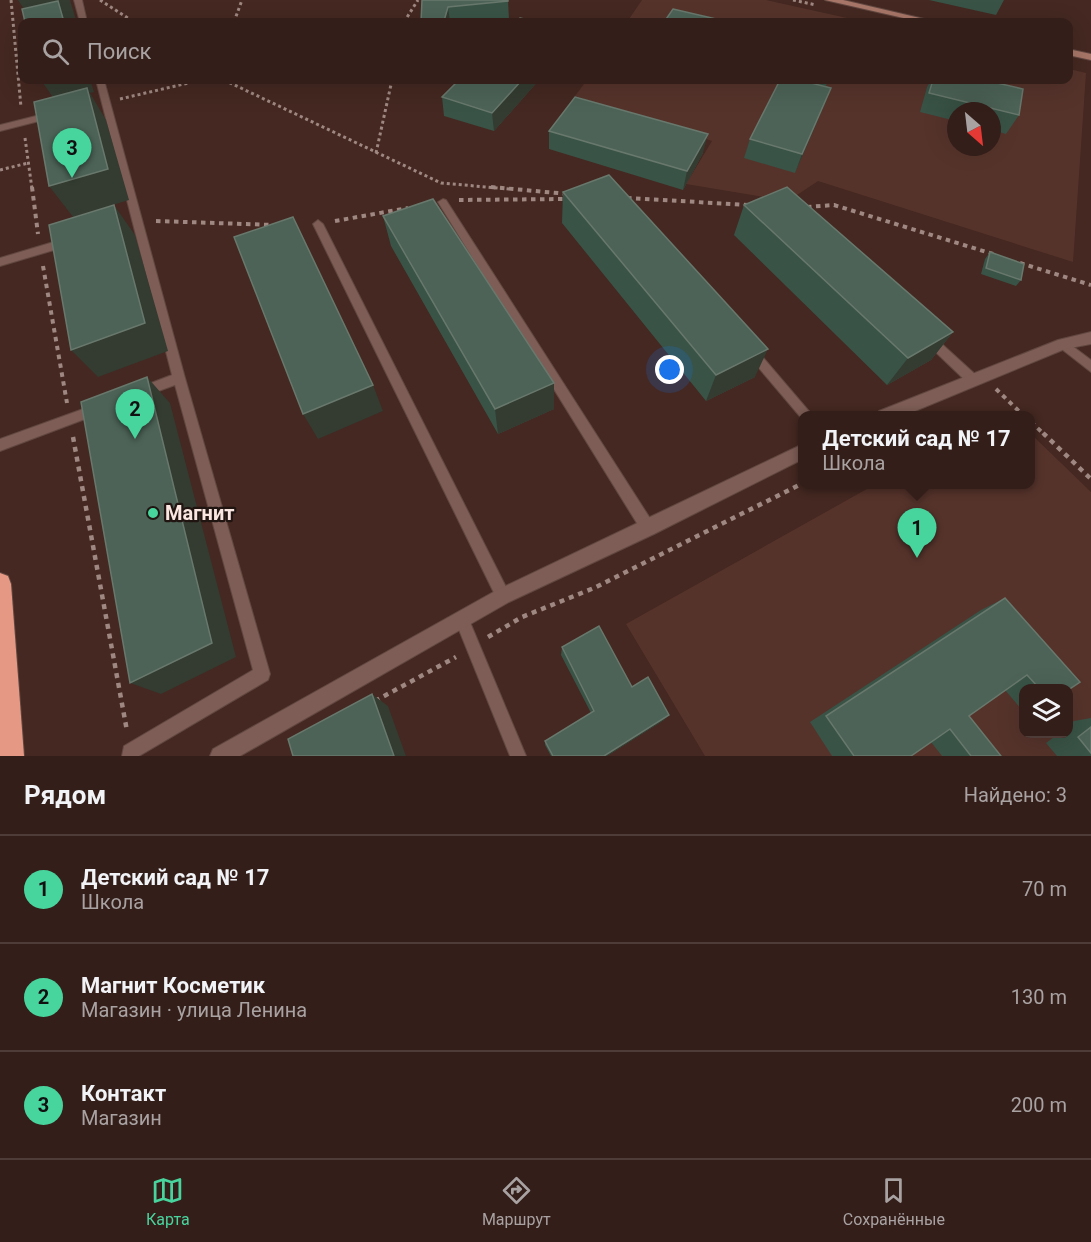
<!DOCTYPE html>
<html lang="ru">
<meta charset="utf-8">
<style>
:root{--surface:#331e19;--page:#3e2b26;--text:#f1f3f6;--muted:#a9a2a2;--line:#4e3c38;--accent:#48d49d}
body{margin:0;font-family:Roboto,sans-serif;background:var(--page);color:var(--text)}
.controls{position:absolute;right:18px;bottom:18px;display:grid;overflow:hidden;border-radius:12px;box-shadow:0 6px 24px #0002}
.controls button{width:54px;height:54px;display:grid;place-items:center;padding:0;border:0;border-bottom:2px solid var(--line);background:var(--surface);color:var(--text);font:30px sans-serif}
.compass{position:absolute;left:947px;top:102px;width:54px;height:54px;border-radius:50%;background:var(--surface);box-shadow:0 6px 24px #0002;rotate:152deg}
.you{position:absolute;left:670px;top:370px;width:21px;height:21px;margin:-15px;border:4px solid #fff;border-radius:50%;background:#1a73e8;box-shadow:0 0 0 9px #1a73e833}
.badge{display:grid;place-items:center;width:39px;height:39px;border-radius:50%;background:var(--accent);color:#111;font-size:20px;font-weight:700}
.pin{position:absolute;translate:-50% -50px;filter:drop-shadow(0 2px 3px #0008)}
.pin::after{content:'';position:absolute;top:32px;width:21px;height:18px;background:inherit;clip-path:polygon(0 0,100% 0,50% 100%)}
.popup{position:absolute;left:798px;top:411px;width:237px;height:78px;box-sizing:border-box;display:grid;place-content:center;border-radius:12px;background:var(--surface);filter:drop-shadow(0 2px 4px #0005);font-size:20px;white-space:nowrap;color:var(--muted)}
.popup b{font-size:22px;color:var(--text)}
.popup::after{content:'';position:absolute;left:50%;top:100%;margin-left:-12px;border:12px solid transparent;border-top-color:var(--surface)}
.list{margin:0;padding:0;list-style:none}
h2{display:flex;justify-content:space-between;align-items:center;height:78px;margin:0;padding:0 24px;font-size:26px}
h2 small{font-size:20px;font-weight:400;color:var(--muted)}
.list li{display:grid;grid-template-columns:39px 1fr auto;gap:18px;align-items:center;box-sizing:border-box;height:108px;padding:0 24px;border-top:2px solid var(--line)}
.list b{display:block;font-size:22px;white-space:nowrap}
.list p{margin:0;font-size:20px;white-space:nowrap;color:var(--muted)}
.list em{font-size:20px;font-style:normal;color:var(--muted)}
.icon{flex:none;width:33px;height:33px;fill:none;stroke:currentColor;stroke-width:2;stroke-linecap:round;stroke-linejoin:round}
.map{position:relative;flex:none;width:1091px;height:756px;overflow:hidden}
.search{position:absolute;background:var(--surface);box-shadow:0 6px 24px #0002;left:18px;right:18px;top:18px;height:66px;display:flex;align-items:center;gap:15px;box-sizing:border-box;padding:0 21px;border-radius:12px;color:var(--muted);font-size:22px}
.sheet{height:402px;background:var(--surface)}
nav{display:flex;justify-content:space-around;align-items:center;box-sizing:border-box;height:84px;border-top:2px solid var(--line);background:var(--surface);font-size:16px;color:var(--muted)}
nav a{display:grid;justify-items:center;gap:3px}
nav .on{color:var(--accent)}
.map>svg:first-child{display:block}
.built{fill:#55332b;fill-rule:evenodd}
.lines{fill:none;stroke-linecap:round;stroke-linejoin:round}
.lane-casing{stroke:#614740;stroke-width:2}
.street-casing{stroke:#614740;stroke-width:2}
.secondary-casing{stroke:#614740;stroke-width:2}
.highway-casing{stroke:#614740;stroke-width:2}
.path-far2{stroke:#9f8882;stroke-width:3;stroke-dasharray:3 3;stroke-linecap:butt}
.path-far1{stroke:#9f8882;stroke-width:4;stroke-dasharray:4.5 4.5;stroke-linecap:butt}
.path{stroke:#9f8882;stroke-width:4.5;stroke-dasharray:5 5;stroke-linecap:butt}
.lane{fill:#7d5d55;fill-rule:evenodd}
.street{fill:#7d5d55;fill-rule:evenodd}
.secondary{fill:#a77668;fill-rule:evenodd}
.highway{fill:#e59984;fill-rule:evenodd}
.wall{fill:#395346}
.shaded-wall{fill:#343b30}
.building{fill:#4d6357;stroke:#68786c;stroke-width:1.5}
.poi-dot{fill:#48d49d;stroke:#211512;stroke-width:2}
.labels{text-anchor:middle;stroke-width:4.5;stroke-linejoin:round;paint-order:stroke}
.poi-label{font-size:20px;font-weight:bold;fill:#fae7e2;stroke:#211512;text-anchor:start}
</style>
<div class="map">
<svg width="1091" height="756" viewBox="0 0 1091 756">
<rect width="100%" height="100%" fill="#442821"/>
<path class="built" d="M642,0H766L865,22H627Z
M1069,69L1086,73L1073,262L818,181L788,201L686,184L712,141L575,96L587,80H1068ZM956,111H992V147H956Z
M1031,434L1091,492V756H705L626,624L874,485L1031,484ZM1024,688H1068V734H1024Z"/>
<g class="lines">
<defs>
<path id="lane" d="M74,0H82L87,22H80Z
M96,80H104L185,378L270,674L268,680L139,756H122L124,746L253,670L175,385L142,397L138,396L136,392L138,388L172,375Z
M52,112L56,115L55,117L0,131V125Z
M443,199L446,200L653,523L655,528L653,533L648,535L643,533L438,202Z
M318,220L323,224L508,591L510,596L508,601L503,603L498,601L313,224Z
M67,238L71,239L72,242L71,245L0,266V258Z
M928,333L932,335L977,376L979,380L977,384H969L924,341L922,338Z
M1063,339L1091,360V372L1059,347L1057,344L1059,341Z
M751,346L755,348L813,416H803V420L747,354L745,351L747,348Z
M97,404L101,405L103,409L101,413L0,451V439Z
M462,613L467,615L526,756H510L455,620L457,615Z"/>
<path id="street" d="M1091,332V344L1065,349L903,416H877L879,411L1058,340Z
M803,444V459L654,534L509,602L240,756H210L213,749L497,590Z"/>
<path id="secondary" d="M825,0H843L937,22H921Z
M1068,49L1091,54V60L1068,55Z"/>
<path id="highway" d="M0,573L8,576L11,584L24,756H0Z"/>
</defs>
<use href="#lane" class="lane-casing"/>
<use href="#street" class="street-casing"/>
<use href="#secondary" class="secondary-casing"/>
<use href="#highway" class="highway-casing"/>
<path class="path-far2" d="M11,0L21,107
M100,0L134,22
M793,0L816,5
M234,22L242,0
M404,22L418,0
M224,80L441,183L509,189
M120,99L201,80
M25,138L32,189
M376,153L392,80
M0,170L28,163"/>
<path class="path-far1" d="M32,187L38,234
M491,187L568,194
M627,198L749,205
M459,200L566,199
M807,207L834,205L993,254
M156,221L274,225
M335,221L408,208
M1020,263L1091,285
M43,266L67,403
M996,389L1024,416
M1031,422L1045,435"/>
<path class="path" d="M1043,433L1091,479
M73,437L127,731
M488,637L522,617L594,588L803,483
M375,701L456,657"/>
<use href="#lane" class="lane"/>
<use href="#street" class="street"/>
<use href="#secondary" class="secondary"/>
<use href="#highway" class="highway"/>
</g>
<path class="wall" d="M422,0H508L509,20L476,22H421Z
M929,0H1004L996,15Z
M459,80H539L494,131L444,116L442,97Z
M800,80H828L826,86L831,88L795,173L744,158L750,139Z
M931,80H984L1019,115L1006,134L992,130V111H956V121L920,112L927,87Z
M549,131L703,153L683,190L549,149Z
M563,192L755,377L706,401L562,223Z
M744,205L953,332L931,360L887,385L734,235Z
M383,216L554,409L498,434L391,246Z
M990,252L1021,280L1016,286L981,274L985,259Z
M1005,598L1068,688H1023V710H1022L1005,690L969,716L1001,756H942L931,742L911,756H832L810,722L981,610Z
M562,647L632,687L664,720L607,756H551L545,745V741L591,713L561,655Z
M1091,718V756H1057L1046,743L1058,734H1068V725L1074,721Z"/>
<path class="shaded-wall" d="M18,0H70L76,20L70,21V22H32Z
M448,7L450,22H444V21Z
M41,80H90L94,92L90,93L106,120L129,200L73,217L49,186L56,102Z
M522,80H539L494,131L492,113Z
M831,88L824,106L795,173L802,154Z
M708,134L703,153L683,190L687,171Z
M114,205L135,235L168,351L98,377L71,350Z
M953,332L931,360L887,385L908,358Z
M768,349L755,377L706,401L716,375Z
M147,377L170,403L236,657L161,694L130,683Z
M554,383V409L498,434L495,409Z
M373,385L383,411L318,439L303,414Z
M372,694L388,706L406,756H394Z
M669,715L664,720L607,756H604Z"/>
<path class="building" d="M422,0H508V1L448,7L444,21L421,22Z
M58,1L64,22H25L22,9Z
M673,9L729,22H664Z
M520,18L537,22H515Z
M459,80H522L492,113L442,97Z
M780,80H799L831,88L802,154L750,139Z
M933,80H984L1023,89L1019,115L929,93Z
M87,88L108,169L49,186L34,102Z
M575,97L708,134L687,171L549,131Z
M609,175L768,349L716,375L563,192Z
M787,187L953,332L908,358L744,205Z
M433,199L554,383L495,409L383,216Z
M114,205L145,323L71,350L49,225Z
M293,217L373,385L303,414L234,237Z
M990,252L1024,264L1021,280L986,268Z
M147,377L212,643L130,683L81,402Z
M1005,598L1080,682L1068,690V688H1039L1027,675L969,716L1001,756H971L950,729L911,756H854L826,716Z
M599,626L632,687L648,677L669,715L604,756H553L545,741L594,711L562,647Z
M372,694L394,756H293L288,739Z
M1091,727V753L1078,737Z"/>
<circle class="poi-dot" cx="153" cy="513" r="6"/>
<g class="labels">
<g class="poi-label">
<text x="165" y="520">Магнит</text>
</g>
</g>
</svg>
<div class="controls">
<button><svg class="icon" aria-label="layers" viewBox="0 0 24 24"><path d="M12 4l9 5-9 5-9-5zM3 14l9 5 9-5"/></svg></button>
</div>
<svg class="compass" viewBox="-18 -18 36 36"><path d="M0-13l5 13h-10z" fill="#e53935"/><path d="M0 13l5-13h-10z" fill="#a9a2a2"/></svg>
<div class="you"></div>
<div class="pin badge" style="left:917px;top:558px">1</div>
<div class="popup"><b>Детский сад № 17</b>Школа</div>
<div class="pin badge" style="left:135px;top:439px">2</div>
<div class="pin badge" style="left:72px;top:178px">3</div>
<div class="search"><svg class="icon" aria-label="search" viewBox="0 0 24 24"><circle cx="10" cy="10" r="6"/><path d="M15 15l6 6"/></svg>Поиск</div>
</div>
<section class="sheet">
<h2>Рядом<small>Найдено: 3</small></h2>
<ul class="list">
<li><span class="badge">1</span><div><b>Детский сад № 17</b><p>Школа</p></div><em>70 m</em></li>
<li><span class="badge">2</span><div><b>Магнит Косметик</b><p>Магазин · улица Ленина</p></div><em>130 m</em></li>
<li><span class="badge">3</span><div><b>Контакт</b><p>Магазин</p></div><em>200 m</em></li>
</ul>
</section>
<nav>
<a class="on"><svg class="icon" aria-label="map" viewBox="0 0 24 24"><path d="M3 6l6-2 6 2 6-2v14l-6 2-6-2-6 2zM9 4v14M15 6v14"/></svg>Карта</a>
<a><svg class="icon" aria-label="directions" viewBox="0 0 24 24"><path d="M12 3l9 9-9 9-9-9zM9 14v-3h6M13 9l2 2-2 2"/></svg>Маршрут</a>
<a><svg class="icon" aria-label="saved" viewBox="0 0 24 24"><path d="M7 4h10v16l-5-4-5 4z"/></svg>Сохранённые</a>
</nav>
